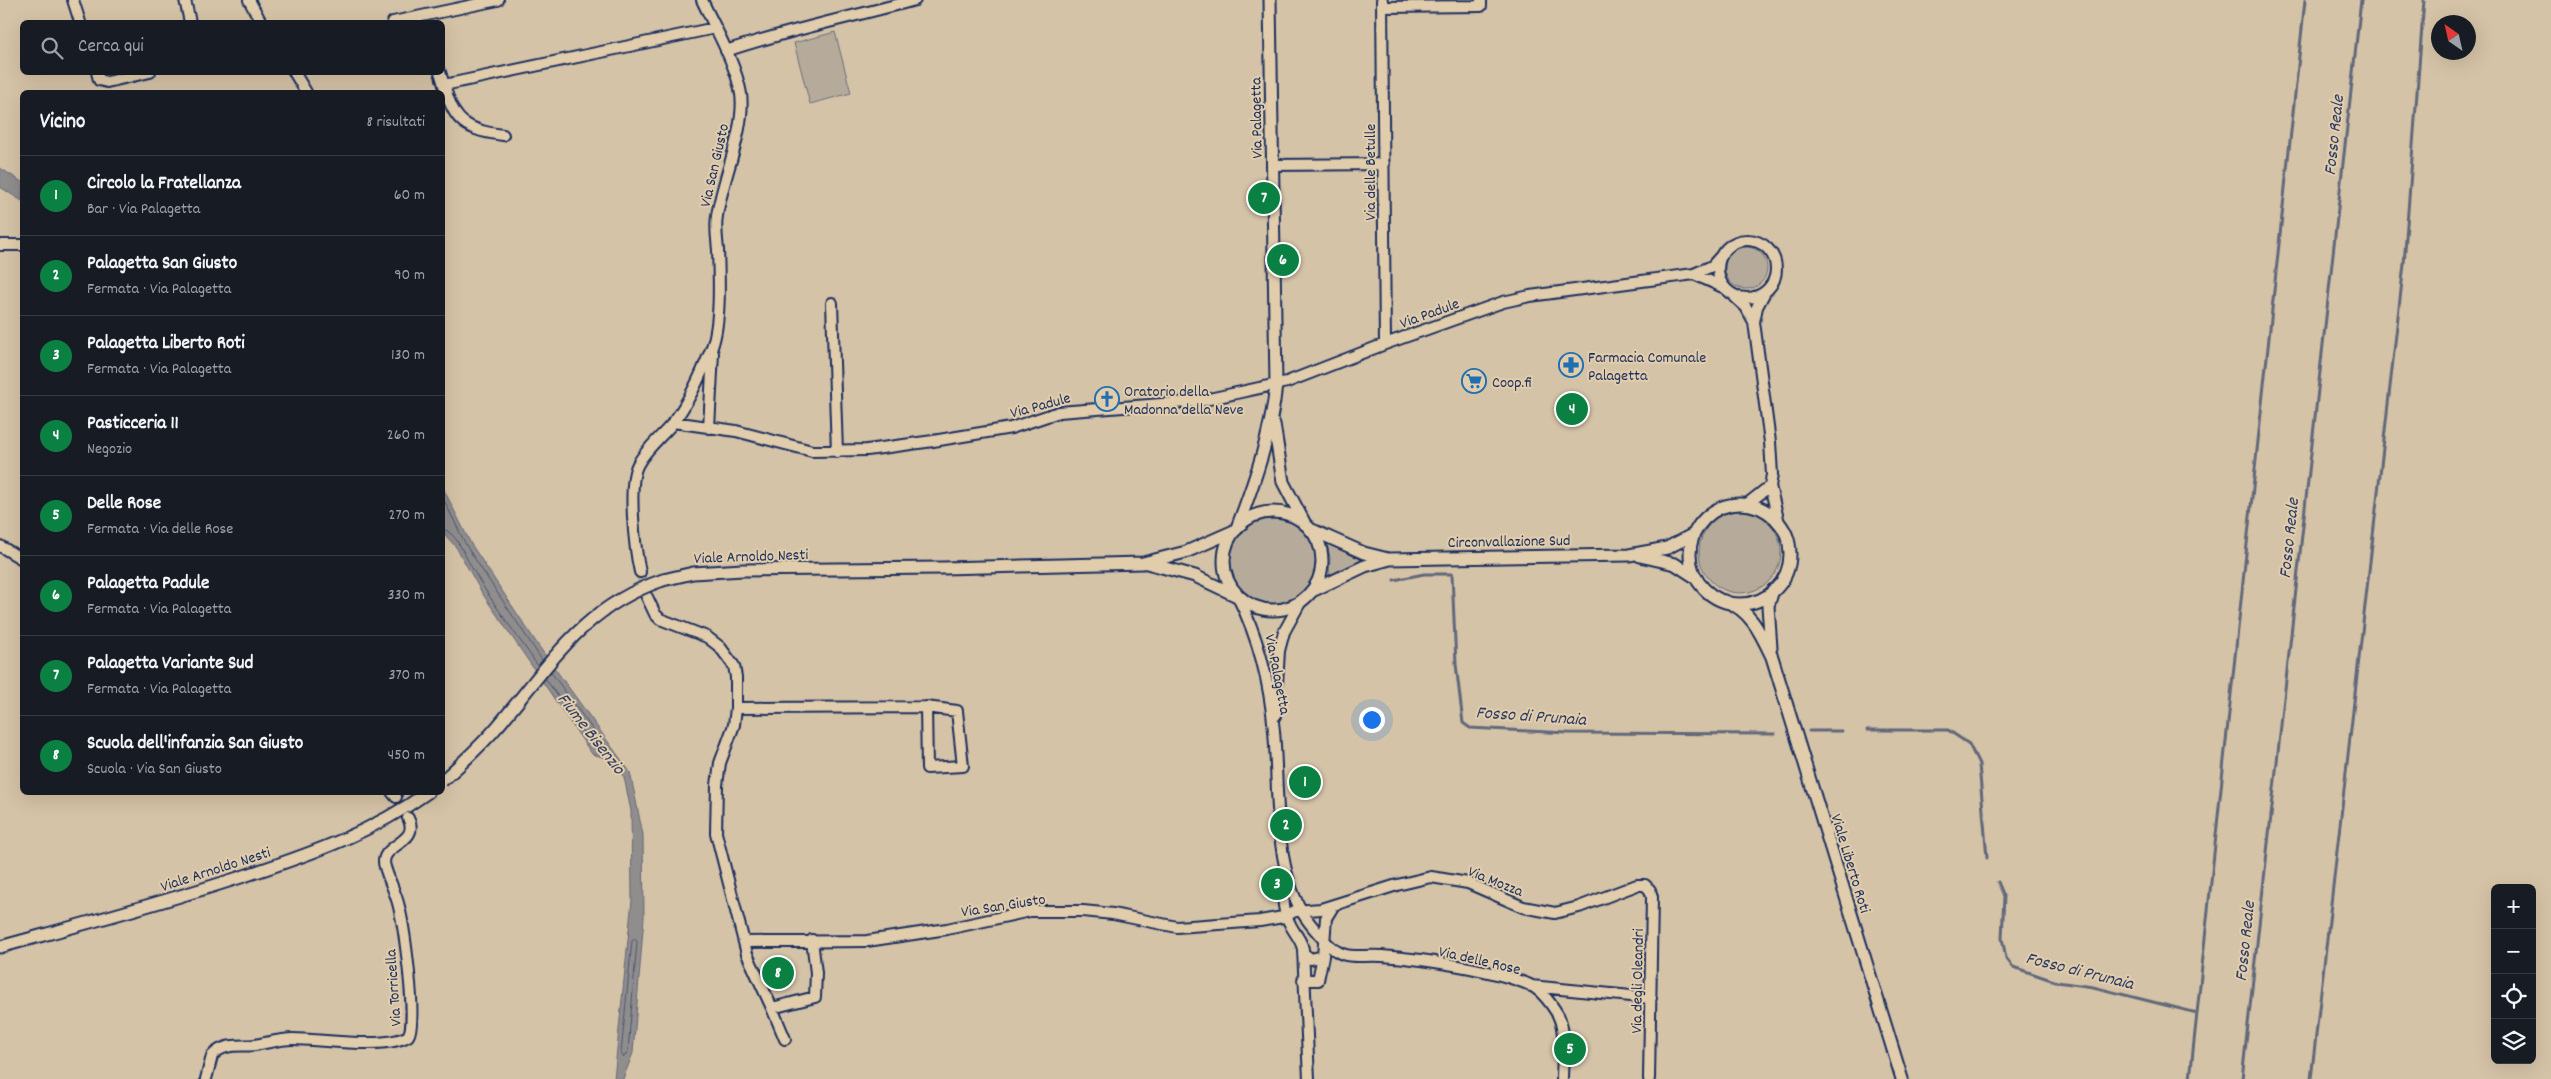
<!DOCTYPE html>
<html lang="it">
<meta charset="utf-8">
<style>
:root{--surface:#171b24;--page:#20242c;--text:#f1f3f6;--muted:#9ea1a6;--line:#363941;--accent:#0b8043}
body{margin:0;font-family:Dekko,sans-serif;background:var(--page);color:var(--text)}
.controls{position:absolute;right:15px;bottom:15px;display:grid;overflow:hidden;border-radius:8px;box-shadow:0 5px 20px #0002}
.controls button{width:45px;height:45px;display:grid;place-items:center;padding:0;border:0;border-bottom:1px solid var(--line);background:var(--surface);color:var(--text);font:25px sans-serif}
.compass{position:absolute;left:2431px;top:15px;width:45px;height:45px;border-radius:50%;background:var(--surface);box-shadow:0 5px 20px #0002;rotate:326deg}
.you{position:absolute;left:1371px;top:719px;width:18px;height:18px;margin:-12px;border:4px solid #fff;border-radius:50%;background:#1a73e8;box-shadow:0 0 0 8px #1a73e833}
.badge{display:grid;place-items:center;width:32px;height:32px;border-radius:50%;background:var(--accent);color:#fff;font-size:16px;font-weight:700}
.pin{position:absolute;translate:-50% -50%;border:2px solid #fff;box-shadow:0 1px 5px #0006}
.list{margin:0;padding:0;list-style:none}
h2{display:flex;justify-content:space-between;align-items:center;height:65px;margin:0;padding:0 20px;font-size:21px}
h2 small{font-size:16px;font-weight:400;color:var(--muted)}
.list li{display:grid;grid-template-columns:32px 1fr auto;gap:15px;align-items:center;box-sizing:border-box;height:80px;padding:0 20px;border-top:1px solid var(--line)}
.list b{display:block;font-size:19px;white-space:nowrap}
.list p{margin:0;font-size:16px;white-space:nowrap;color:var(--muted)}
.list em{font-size:16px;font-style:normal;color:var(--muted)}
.icon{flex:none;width:28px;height:28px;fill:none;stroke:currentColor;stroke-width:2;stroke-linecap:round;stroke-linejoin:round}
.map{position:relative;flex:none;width:2551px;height:1079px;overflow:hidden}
.search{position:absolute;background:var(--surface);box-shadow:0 5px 20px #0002;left:20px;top:20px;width:425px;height:55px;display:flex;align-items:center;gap:12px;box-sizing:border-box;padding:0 18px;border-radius:8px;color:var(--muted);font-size:19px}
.panel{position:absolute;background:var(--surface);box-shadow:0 5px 20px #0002;left:20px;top:90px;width:425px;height:705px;border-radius:8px}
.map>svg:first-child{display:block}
.green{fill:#b6ab9b;stroke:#686d7c}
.water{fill:#908d8d;stroke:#61677a}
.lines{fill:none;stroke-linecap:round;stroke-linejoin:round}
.shore{stroke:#4a5571;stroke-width:1}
.stream{stroke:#61677a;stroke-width:3}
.minor-tunnel{stroke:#b0a598;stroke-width:10;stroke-dasharray:10 5;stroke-linecap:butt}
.minor-casing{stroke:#1b2f5e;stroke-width:14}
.tertiary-casing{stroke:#1b2f5e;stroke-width:15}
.minor{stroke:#e1cdac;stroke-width:10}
.tertiary{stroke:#e1cdac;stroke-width:11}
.tertiary-bridge-casing{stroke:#1b2f5e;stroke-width:15;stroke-linecap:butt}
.tertiary-bridge{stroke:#e1cdac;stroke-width:11}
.labels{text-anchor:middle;stroke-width:4;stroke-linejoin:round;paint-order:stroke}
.street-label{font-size:16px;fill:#1b2f5e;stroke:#e1cdac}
.poi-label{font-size:16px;fill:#1b2f5e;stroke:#e1cdac;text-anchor:start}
.water-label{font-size:18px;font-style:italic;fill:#2d3d65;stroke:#e1cdac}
</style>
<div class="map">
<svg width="2551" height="1079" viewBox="0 0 2551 1079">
<rect width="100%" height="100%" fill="#d5c3a7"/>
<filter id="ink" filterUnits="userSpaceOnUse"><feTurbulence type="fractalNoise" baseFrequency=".02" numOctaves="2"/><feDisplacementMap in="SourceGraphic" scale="10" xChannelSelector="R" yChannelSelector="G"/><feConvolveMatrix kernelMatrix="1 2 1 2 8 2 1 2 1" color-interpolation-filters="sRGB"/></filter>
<g filter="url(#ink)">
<path class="green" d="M835,32L851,93L810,104L794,43Z
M1725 268a21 21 0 1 1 42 0a21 21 0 1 1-42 0Z
M1699 552a41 41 0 1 1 82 0a41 41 0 1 1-82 0Z
M1230 562a43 43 0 1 1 86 0a43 43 0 1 1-86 0Z
M1327,543L1361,559V560L1329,575L1330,558Z"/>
<path class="water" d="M0,168L22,182V201L0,187Z
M442,486L471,544L540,648L630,772L643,835L644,917L633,1053L623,1079H614L632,900L631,811L624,777L616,764L606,758L592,754L482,593L456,547L446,536L443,528Z"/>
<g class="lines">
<path class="shore" d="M442,496L467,547L542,660
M442,529C452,530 460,545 464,553C484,593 513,629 538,666
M545,678L595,749L606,752V748L551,672
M635,939L637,942L628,1051L624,1057L621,1054L632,941Z"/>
<path class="stream" d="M1394,580L1424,574H1452L1456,664L1463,723L1470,728L1568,733L1775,734
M1867,730H1948L1969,744L1979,764L1987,858
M1809,731H1842
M1998,882L2004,896L2002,938L2006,958L2013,967L2057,982L2093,987L2197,1013
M2190,1079L2305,0
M2242,1079L2361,0
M2311,1079L2404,264L2424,0"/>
<path class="minor-tunnel" d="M640,572L646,595"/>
<defs>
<path id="minor" d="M73,0L80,22
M185,0L190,22
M249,0L261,22
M1382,0L1385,344
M1383,7L1481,6V0
M393,22L498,0
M726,51C788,30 852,17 915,0
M97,72L99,80L107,82L150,72
M294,72L306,92
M440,72C453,115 455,129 503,135
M444,85L715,28
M1272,165L1384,164
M1718 269a29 29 0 1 1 58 0a29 29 0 1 1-58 0Z
M0,245H22
M1720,257L1712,266L1694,274L1725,288
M1735,297L1746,307L1754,322L1757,307L1765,292
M832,303L837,452
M1754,322L1770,442L1772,475L1770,486
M673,422L736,431L812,451L867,450L933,441L1011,428L1059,412L1200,401L1287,382L1385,344L1503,302L1530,296L1694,274
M709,428L713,353
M1747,504L1770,486L1779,523
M0,546L22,559
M640,572C635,550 627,483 638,464C646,449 661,437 672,424C690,401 702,373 712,347C721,322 719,277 718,250C717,239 715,227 717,216C722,180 746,128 741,94C736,64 715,28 702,0
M647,597L655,614L660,619L707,637L720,647L734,666L736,677V708L734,725L720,763L717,785L716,833L747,954L772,1008L815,997L816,973L812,940
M1238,597C1259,639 1270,685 1274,731C1279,787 1273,860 1301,910C1306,920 1316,931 1324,940C1344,963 1356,954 1382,956C1422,959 1493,969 1530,985C1541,990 1552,1005 1558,1015C1567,1033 1562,1060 1562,1079
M736,708L926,707L957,711L963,766L927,768L926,707
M1275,716L1279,651L1284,632L1301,601
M392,792L396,797
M1285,872C1283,889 1281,909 1290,924C1294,933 1301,939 1303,949L1309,1079
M745,942L867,941L947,929L1030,911H1083L1113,914L1177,927L1260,921L1283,917L1295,911L1321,909L1397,885L1431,877L1468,883L1523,907L1555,913L1579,907L1637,885H1645L1650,890L1652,897L1649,1079
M1303,953L1311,959L1323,956L1326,918L1334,905
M1303,980H1318L1323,956
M1531,986L1651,998
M772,1008L785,1039
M206,1079L212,1056C224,1042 240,1047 255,1045C268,1043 280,1039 293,1039C321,1039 385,1050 408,1036C418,1023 404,927 399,907C396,893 389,881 385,867C377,844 422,844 408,818"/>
<path id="tertiary" d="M1274,424L1283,482L1304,522
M1690 554a50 50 0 1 1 100 0a50 50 0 1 1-100 0Z
M1224 561a49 49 0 1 1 98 0a49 49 0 1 1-98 0Z
M1237,528C1255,480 1271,435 1276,385L1270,0
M1310,529L1364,553L1388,559
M1640,556L1675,564L1695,577
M1147,563L1195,576L1235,595
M663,580L693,573L743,570L943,568L1143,563L1186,552L1236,530
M1312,591L1365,566L1390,559L1629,555L1667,548L1694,534
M1725,601C1751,610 1761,634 1772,657L1902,1079
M1771,648L1768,606L1773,590
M0,947C83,924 166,902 247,875C311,854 373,832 428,792"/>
</defs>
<use href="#minor" class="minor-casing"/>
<use href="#tertiary" class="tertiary-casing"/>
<use href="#minor" class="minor"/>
<use href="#tertiary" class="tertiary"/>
<defs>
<path id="tertiary-bridge" d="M442,781C461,764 480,747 497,727C550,665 581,608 663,580"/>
</defs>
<use href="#tertiary-bridge" class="tertiary-bridge-casing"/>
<use href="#tertiary-bridge" class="tertiary-bridge"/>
</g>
</g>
<defs>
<symbol id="pharmacy-ring" viewBox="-11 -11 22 22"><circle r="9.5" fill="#e1cdac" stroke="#1f6fb2" stroke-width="1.5"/><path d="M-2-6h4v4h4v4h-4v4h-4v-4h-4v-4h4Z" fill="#1f6fb2"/></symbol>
<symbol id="supermarket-ring" viewBox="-11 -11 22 22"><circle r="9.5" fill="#e1cdac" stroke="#1f6fb2" stroke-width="1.5"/><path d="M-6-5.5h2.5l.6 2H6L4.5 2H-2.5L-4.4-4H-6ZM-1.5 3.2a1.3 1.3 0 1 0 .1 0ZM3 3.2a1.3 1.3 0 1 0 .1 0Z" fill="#1f6fb2"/></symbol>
<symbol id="church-ring" viewBox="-11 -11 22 22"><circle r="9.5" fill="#e1cdac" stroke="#1f6fb2" stroke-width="1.5"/><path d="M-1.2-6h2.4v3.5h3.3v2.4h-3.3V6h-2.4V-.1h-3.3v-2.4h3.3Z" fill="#1f6fb2"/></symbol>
</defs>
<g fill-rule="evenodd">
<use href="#pharmacy-ring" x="1557" y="351" width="28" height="28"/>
<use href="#supermarket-ring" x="1460" y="367" width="28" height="28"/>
<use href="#church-ring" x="1093" y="385" width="28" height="28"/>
</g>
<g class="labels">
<g class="street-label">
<text transform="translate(1255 118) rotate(-91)" y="6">Via Palagetta</text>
<text transform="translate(713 165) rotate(-77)" y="6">Via San Giusto</text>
<text transform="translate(1369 172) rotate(-90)" y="6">Via delle Betulle</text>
<text transform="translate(1429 312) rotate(-20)" y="6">Via Padule</text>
<text transform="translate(1040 404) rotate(-15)" y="6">Via Padule</text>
<text transform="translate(1509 540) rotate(-1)" y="6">Circonvallazione Sud</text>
<text transform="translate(751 555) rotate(-2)" y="6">Viale Arnoldo Nesti</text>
<text transform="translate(1279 674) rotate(79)" y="6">Via Palagetta</text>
<text transform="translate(1852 863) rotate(73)" y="6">Viale Liberto Roti</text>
<text transform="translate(215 868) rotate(-18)" y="6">Viale Arnoldo Nesti</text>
<text transform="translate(1496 880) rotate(22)" y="6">Via Mozza</text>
<text transform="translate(1003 904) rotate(-9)" y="6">Via San Giusto</text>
<text transform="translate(1480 959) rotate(13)" y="6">Via delle Rose</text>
<text transform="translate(1636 981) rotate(-89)" y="6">Via degli Oleandri</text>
<text transform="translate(392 988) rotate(-94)" y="6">Via Torricella</text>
</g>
<g class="poi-label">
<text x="1588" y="362">Farmacia Comunale<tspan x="1588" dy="18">Palagetta</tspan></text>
<text x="1492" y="387">Coop.fi</text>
<text x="1124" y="396">Oratorio della<tspan x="1124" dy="18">Madonna della Neve</tspan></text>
</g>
<g class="water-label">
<text transform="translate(2333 135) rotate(-84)" y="6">Fosso Reale</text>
<text transform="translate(2288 538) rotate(-84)" y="6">Fosso Reale</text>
<text transform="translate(1531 715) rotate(4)" y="6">Fosso di Prunaia</text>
<text transform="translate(592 733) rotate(52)" y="6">Fiume Bisenzio</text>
<text transform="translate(2244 941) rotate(-84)" y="6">Fosso Reale</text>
<text transform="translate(2080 970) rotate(14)" y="6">Fosso di Prunaia</text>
</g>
</g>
</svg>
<div class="controls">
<button>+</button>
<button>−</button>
<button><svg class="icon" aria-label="locate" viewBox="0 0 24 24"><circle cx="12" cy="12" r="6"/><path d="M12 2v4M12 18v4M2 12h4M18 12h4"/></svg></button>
<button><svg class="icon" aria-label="layers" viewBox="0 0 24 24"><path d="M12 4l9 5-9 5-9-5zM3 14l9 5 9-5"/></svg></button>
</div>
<svg class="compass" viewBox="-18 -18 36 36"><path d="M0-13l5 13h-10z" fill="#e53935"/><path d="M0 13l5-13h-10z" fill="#9ea1a6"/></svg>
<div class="you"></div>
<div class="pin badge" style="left:1305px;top:782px">1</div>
<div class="pin badge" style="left:1286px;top:825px">2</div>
<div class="pin badge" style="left:1277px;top:884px">3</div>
<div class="pin badge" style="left:1572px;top:409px">4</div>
<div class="pin badge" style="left:1570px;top:1049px">5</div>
<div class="pin badge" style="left:1283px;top:260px">6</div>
<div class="pin badge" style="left:1264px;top:198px">7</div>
<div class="pin badge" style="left:778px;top:973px">8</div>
<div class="search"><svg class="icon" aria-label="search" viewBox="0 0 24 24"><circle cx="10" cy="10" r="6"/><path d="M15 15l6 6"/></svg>Cerca qui</div>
<section class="panel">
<h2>Vicino<small>8 risultati</small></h2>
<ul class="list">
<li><span class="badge">1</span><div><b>Circolo la Fratellanza</b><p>Bar · Via Palagetta</p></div><em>60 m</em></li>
<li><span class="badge">2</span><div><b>Palagetta San Giusto</b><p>Fermata · Via Palagetta</p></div><em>90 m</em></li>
<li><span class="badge">3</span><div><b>Palagetta Liberto Roti</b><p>Fermata · Via Palagetta</p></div><em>130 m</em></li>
<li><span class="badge">4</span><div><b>Pasticceria 11</b><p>Negozio</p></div><em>260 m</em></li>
<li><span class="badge">5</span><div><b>Delle Rose</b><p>Fermata · Via delle Rose</p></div><em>270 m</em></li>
<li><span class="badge">6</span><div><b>Palagetta Padule</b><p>Fermata · Via Palagetta</p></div><em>330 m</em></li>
<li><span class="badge">7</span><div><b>Palagetta Variante Sud</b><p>Fermata · Via Palagetta</p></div><em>370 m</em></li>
<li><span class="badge">8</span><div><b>Scuola dell'infanzia San Giusto</b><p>Scuola · Via San Giusto</p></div><em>450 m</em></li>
</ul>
</section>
</div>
